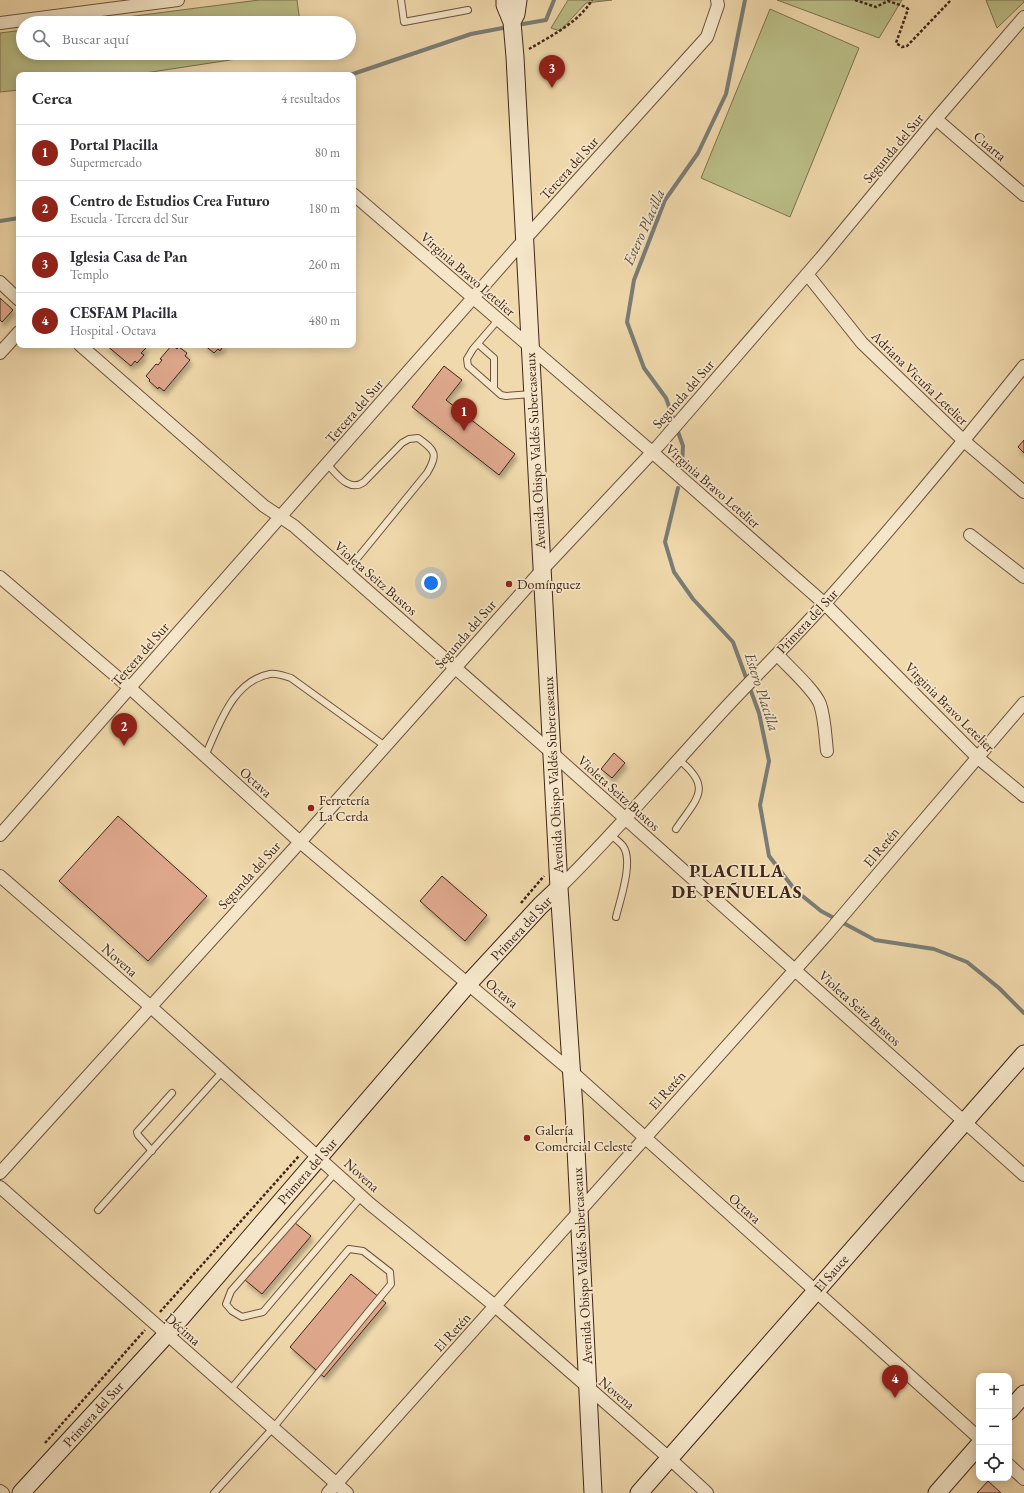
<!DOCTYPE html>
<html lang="es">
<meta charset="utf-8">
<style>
:root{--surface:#fff;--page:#f7f7f7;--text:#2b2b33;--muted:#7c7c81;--line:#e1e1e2;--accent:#8f2418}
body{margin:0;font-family:"EB Garamond",serif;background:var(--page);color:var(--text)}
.controls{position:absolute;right:12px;bottom:12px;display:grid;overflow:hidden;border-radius:8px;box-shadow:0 2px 10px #0003}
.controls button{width:36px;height:36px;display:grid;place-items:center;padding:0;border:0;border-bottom:1px solid var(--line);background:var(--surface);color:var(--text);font:20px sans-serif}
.you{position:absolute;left:431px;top:583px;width:14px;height:14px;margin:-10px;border:3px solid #fff;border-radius:50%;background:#1a73e8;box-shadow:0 0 0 6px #1a73e833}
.badge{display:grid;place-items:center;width:26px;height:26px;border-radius:50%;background:var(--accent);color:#fff;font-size:13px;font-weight:700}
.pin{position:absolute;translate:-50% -33px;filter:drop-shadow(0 1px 2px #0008)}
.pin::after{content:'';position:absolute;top:21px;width:14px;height:12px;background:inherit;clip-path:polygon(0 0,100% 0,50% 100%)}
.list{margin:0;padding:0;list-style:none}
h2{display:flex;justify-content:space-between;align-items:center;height:52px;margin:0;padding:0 16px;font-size:17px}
h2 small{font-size:13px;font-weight:400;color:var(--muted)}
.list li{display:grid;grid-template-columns:26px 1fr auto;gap:12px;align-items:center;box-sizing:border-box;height:56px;padding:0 16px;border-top:1px solid var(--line)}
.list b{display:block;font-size:15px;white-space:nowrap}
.list p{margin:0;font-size:13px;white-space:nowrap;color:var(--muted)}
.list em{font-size:13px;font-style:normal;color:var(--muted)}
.icon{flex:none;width:22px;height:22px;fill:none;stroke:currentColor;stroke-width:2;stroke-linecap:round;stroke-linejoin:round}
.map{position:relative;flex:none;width:1024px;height:1493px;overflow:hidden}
.search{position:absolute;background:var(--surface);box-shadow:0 2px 10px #0003;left:16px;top:16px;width:340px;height:44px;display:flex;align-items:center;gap:10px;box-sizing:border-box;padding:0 14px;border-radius:22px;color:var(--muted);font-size:15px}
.panel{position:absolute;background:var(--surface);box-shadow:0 2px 10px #0003;left:16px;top:72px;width:340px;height:276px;border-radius:8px}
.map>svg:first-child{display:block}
.green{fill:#bbbf88;stroke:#7d7250}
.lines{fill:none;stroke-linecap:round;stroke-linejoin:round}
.stream{stroke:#797d77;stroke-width:4}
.building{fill:#dea78c;stroke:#3f2519;filter:url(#shadow)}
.lane-casing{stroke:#6b523e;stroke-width:8}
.street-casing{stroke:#6b523e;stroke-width:14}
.secondary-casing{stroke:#3f2519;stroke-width:19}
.path{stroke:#3f2519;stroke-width:2.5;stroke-dasharray:3 2;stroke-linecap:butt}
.lane{stroke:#f5e6c9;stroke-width:6}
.street{stroke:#f5e6c9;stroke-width:12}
.secondary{stroke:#f5e6c9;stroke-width:17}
.poi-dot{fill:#8f2418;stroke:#f5e6c9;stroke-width:1.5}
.labels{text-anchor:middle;stroke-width:3.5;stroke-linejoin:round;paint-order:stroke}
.street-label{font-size:14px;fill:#3f2519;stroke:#f5e6c9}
.poi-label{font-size:14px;fill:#3f2519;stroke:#f5e6c9;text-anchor:start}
.water-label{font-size:15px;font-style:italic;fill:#574a40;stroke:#f5e6c9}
.district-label{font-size:18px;font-weight:bold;letter-spacing:1px;fill:#3f2519;stroke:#f5e6c9}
</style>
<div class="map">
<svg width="1024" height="1493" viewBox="0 0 1024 1493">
<defs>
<filter id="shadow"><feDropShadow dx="2.5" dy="4.5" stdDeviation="2" flood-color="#0004"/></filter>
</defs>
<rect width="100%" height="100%" fill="#f0d9ac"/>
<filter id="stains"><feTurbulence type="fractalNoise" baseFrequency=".005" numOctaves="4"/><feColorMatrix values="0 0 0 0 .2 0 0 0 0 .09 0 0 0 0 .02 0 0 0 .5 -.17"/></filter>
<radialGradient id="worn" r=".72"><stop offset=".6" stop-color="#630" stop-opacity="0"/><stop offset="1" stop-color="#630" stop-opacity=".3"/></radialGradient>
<path class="green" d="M259,0H297L300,23H80Z
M568,0H612L586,3L560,31L551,28Z
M777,0H902L879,38Z
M986,0H1024V2L997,28Z
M770,9L859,48L790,217L701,178Z
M23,30V53H276L132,75H19V90L0,92V33Z"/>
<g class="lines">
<path class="stream" d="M517,25L546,20L554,0
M350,75L471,34L508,27
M0,221L19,218
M682,465L683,446L666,398L644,368L627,322L634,280L665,200L698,153L726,94L745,0
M678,488L665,542L674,572L693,599L733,642L759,713L769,761L760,805L769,856L795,890L821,911L875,940L934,949L967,962L999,988L1024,1013"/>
</g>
<path class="building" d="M0,298L13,310L2,322L0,320Z
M106,345H143L146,348L141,353L144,355L137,363L135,361L131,366Z
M172,345L177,349L179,347L187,353L185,356L190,360L164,391L159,387L158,389L149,381L150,380L146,376L156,364L158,365L162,360L160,359Z
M204,345H224L220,351L218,349L214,353Z
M444,366L462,380L446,400L515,454L499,475L412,407Z
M1024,440V453L1018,447Z
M614,753L625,763L612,778L601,769Z
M118,816L207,896L148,961L59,881Z
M442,876L487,915L465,941L420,901Z
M294,1222L311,1236L262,1294L245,1280Z
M351,1274L386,1303L324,1377L290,1347Z
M988,1481L1001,1493H977Z"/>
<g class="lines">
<defs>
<path id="lane" d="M401,0L404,22L468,10
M498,320L473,349L467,359L468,366L501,395L506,396L532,394
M478,344L494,358V388
M327,464C337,474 349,493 364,482L402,443L409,439L418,438C436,451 438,454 427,473L346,572
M205,756C219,726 232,681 270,674C277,673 284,676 291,678L385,746
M676,829C696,799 714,788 679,760
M611,835C614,838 620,842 623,846C634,861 620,900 616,917
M152,1151L138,1135L137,1132L172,1093
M336,1172L231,1291L226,1304L232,1311L242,1317L263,1312L362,1196
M98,1210L223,1071
M214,1493L273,1428L391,1284L390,1272L363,1251L349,1249L230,1390"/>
<path id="street" d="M0,23L178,0
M936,119L1024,195
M353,194L652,452L825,604L977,757L1024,796
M807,274L862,343L964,441L1024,492
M0,282L19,300
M80,345L264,506L294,526L551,752L1024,1175
M0,353L19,332
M970,535L1024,577
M0,577L130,688L300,842L571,1071L979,1438
M777,654C788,667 814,689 820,704C825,719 825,735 827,751
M0,835L524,240L707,37L718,5L717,0
M0,876L151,1007L370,1204L495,1306L669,1458L707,1493
M559,888C619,829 673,764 731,702C762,669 795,637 825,603C894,526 960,446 1024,366
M0,1173L300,842L455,668L542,570L659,445L821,258L936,119L1024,17
M0,1187L347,1493
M1009,1465L1024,1479
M0,1491L3,1493
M328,1493L827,934L1024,703"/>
<path id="secondary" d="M505,0V5L512,22L515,57L559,888L574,1108L593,1493
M512,22L516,14L518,0
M1009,1411L1024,1394
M21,1493L167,1334L468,984L540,906L559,888
M639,1493L1024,1054
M937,1493L979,1445"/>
</defs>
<use href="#lane" class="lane-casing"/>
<use href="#street" class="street-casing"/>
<use href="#secondary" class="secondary-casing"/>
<path class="path" d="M855,0L876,7L888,1L906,7L908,9L907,12L896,43L902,47L907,46L951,0
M529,49C551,36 579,22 592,0
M521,903L544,876
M160,1312L299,1156
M45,1443L145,1330"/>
<use href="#lane" class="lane"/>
<use href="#street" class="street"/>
<use href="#secondary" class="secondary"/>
</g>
<g class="poi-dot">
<circle cx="509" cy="584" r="4"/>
<circle cx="311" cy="808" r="4"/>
<circle cx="527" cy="1138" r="4"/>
</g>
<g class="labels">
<g class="street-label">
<text transform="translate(990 146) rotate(40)" y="5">Cuarta</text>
<text transform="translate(893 148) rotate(-50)" y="5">Segunda del Sur</text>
<text transform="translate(569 168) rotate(-48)" y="5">Tercera del Sur</text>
<text transform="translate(468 274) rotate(41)" y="5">Virginia Bravo Letelier</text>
<text transform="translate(920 378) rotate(44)" y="5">Adriana Vicuña Letelier</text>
<text transform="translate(683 394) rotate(-49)" y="5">Segunda del Sur</text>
<text transform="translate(354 411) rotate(-49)" y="5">Tercera del Sur</text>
<text transform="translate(535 451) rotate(-93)" y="5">Avenida Obispo Valdés Subercaseaux</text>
<text transform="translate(713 486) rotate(41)" y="5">Virginia Bravo Letelier</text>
<text transform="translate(376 578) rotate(41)" y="5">Violeta Seitz Bustos</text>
<text transform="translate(807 621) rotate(-47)" y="5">Primera del Sur</text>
<text transform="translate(465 634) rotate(-49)" y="5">Segunda del Sur</text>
<text transform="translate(140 654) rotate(-49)" y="5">Tercera del Sur</text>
<text transform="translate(950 707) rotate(45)" y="5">Virginia Bravo Letelier</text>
<text transform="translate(553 775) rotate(-93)" y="5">Avenida Obispo Valdés Subercaseaux</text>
<text transform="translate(256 782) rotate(42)" y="5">Octava</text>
<text transform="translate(619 793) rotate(42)" y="5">Violeta Seitz Bustos</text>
<text transform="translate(881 847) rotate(-50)" y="5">El Retén</text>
<text transform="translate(249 875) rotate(-48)" y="5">Segunda del Sur</text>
<text transform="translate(521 928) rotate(-47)" y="5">Primera del Sur</text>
<text transform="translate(120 960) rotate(41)" y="5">Novena</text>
<text transform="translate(502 993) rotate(40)" y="5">Octava</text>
<text transform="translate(860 1008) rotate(42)" y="5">Violeta Seitz Bustos</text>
<text transform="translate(667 1090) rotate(-48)" y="5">El Retén</text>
<text transform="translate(307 1171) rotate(-49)" y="5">Primera del Sur</text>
<text transform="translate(362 1175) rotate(42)" y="5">Novena</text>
<text transform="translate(745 1208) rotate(42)" y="5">Octava</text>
<text transform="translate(582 1266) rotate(-93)" y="5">Avenida Obispo Valdés Subercaseaux</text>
<text transform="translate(831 1273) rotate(-49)" y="5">El Sauce</text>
<text transform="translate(183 1329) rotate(41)" y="5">Décima</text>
<text transform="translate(452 1332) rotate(-48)" y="5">El Retén</text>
<text transform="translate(617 1393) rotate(40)" y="5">Novena</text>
<text transform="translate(93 1414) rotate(-48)" y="5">Primera del Sur</text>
</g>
<g class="poi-label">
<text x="517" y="589">Domínguez</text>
<text x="319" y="805">Ferretería<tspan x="319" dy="16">La Cerda</tspan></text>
<text x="535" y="1135">Galería<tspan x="535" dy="16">Comercial Celeste</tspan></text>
</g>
<g class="water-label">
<text transform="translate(644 227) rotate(-66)" y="5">Estero Placilla</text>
<text transform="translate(762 692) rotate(72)" y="5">Estero Placilla</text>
</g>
<g class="district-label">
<text x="737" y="877">PLACILLA<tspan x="737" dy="21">DE PEÑUELAS</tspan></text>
</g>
</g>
<rect width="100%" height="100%" filter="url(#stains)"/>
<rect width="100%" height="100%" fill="url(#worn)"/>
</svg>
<div class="controls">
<button>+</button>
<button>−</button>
<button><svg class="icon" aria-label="locate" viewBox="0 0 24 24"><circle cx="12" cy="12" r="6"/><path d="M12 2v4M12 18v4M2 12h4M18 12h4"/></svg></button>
</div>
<div class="you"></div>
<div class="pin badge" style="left:464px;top:431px">1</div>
<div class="pin badge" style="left:124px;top:746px">2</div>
<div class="pin badge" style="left:552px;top:88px">3</div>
<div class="pin badge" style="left:895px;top:1398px">4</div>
<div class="search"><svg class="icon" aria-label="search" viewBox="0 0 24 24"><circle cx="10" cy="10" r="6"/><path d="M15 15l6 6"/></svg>Buscar aquí</div>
<section class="panel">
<h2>Cerca<small>4 resultados</small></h2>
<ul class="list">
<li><span class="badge">1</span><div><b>Portal Placilla</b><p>Supermercado</p></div><em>80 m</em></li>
<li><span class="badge">2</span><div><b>Centro de Estudios Crea Futuro</b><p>Escuela · Tercera del Sur</p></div><em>180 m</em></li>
<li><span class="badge">3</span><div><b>Iglesia Casa de Pan</b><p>Templo</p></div><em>260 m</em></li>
<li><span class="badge">4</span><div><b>CESFAM Placilla</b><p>Hospital · Octava</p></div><em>480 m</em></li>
</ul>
</section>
</div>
